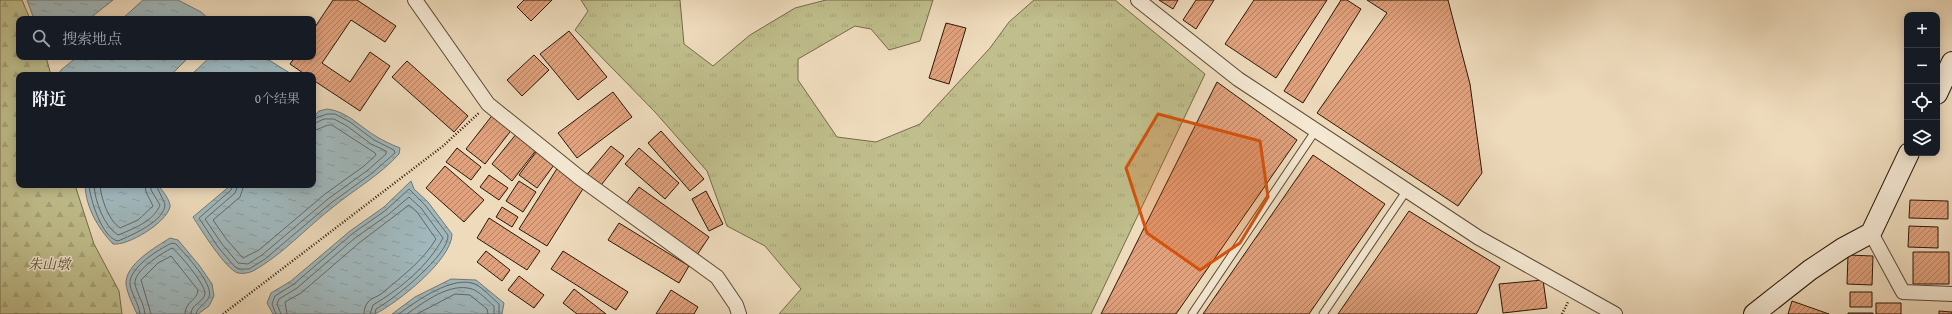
<!DOCTYPE html>
<html lang="zh">
<meta charset="utf-8">
<style>
:root{--surface:#171b24;--page:#242831;--text:#f1f3f6;--muted:#9ea1a6;--line:#363941}
body{margin:0;font-family:"Gentium Book Plus","Noto Serif SC",serif;background:var(--page);color:var(--text)}
.controls{position:absolute;right:12px;top:12px;display:grid;overflow:hidden;border-radius:8px;box-shadow:0 2px 10px #0003}
.controls button{width:36px;height:36px;display:grid;place-items:center;padding:0;border:0;border-bottom:1px solid var(--line);background:var(--surface);color:var(--text);font:20px sans-serif}
.list{margin:0;padding:0;list-style:none}
h2{display:flex;justify-content:space-between;align-items:center;height:52px;margin:0;padding:0 16px;font-size:17px}
h2 small{font-size:13px;font-weight:400;color:var(--muted)}
.icon{flex:none;width:22px;height:22px;fill:none;stroke:currentColor;stroke-width:2;stroke-linecap:round;stroke-linejoin:round}
.map{position:relative;flex:none;width:1952px;height:314px;overflow:hidden}
.search{position:absolute;background:var(--surface);box-shadow:0 2px 10px #0003;left:16px;top:16px;width:300px;height:44px;display:flex;align-items:center;gap:10px;box-sizing:border-box;padding:0 14px;border-radius:8px;color:var(--muted);font-size:15px}
.panel{position:absolute;background:var(--surface);box-shadow:0 2px 10px #0003;left:16px;top:72px;width:300px;height:116px;border-radius:8px}
.map>svg:first-child{display:block}
.grass{fill:url(#grass-tufts);stroke:#766a4a}
.forest{fill:url(#forest-firs);stroke:#766a4a}
.water{fill:url(#water-ripples);stroke:#727875}
.lines{fill:none;stroke-linecap:round;stroke-linejoin:round}
.shore{stroke:#666862;stroke-width:1}
.building{fill:url(#building-hatch);stroke:#2c1708}
.lane-casing{stroke:#5c4835;stroke-width:9}
.street-casing{stroke:#5c4835;stroke-width:16}
.secondary-casing{stroke:#2c1708;stroke-width:22}
.path{stroke:#2c1708;stroke-width:2.5;stroke-dasharray:1 2;stroke-linecap:butt}
.lane{stroke:#f4e8d3;stroke-width:7}
.street{stroke:#f4e8d3;stroke-width:14}
.secondary{stroke:#f4e8d3;stroke-width:20}
.marked{fill:#d5520c;fill-opacity:0.2;stroke:#d5520c;stroke-width:3;stroke-linejoin:round}
.labels{text-anchor:middle;stroke-width:3;stroke-linejoin:round;paint-order:stroke}
.park-label{font-size:14px;font-style:italic;fill:#584930;stroke:#f4e8d3}
</style>
<div class="map">
<svg width="1952" height="314" viewBox="0 0 1952 314">
<defs>
<pattern id="grass-tufts" width="24" height="20" patternUnits="userSpaceOnUse"><rect width="24" height="20" fill="#c0be8c"/><path d="M3 7l-1-3M5 7V3M7 7l1-3M15 17l-1-3M17 17v-4M19 17l1-3" fill="none" stroke="#a5a377"/></pattern>
<pattern id="forest-firs" width="22" height="20" patternUnits="userSpaceOnUse"><rect width="22" height="20" fill="#c0be8c"/><path d="M5 1l3.5 6h-7zM16 11l3.5 6h-7z" fill="#a5a377"/></pattern>
<pattern id="water-ripples" width="26" height="14" patternUnits="userSpaceOnUse"><rect width="26" height="14" fill="#a0b8bd"/><path d="M2 4q2-2 4 0t4 0M15 11q2-2 4 0t4 0" fill="none" stroke="#8a9da1"/></pattern>
<pattern id="building-hatch" width="6" height="6" patternUnits="userSpaceOnUse"><rect width="6" height="6" fill="#e0a17c"/><path d="M-1 1l2-2M0 6l6-6M5 7l2-2" fill="none" stroke="#b68264"/></pattern>
</defs>
<rect width="100%" height="100%" fill="#eedbbc"/>
<filter id="stains"><feTurbulence type="fractalNoise" baseFrequency=".005" numOctaves="4"/><feColorMatrix values="0 0 0 0 .2 0 0 0 0 .09 0 0 0 0 .02 0 0 0 .5 -.17"/></filter>
<radialGradient id="worn" r=".72"><stop offset=".6" stop-color="#630" stop-opacity="0"/><stop offset="1" stop-color="#630" stop-opacity=".3"/></radialGradient>
<path class="grass" d="M581,0H680L684,44L713,66L750,35L795,8L826,0H933L920,41L889,50L871,29L855,26L798,59V80L837,137L876,142L920,124L990,48L1009,22L1034,0H1115L1205,74L1091,314H779L801,289L765,246L727,226L707,171L655,112L575,30L588,11Z"/>
<path class="forest" d="M0,0H22L30,19H19V57H46L51,75H19V185H75L94,244L119,291L122,314H0Z"/>
<path class="water" d="M27,0H113L89,19H34Z
M143,0H178L201,12L209,19H122Z
M77,57H189L171,75H58L61,70Z
M210,57H264L293,75H191Z
M327,109C347,111 360,127 377,137C384,141 392,145 400,148L399,154C380,175 355,189 333,207C306,228 282,255 253,271C249,273 242,274 238,273C226,270 200,228 193,217L231,185H313V117L319,111Z
M411,181L414,189L428,202L452,234C452,260 397,303 375,314H273L267,303L271,293L291,281L350,231L384,207Z
M85,185H158C162,190 171,201 170,207C166,223 128,246 113,244C98,228 86,208 85,185Z
M170,238L178,240L199,265L212,284L214,296L209,306L198,314H137C133,305 127,293 126,284C125,264 156,247 170,238Z
M451,279L476,280L504,303L502,314H392L415,297Z"/>
<g class="lines">
<path class="shore" d="M89,185C90,199 102,238 118,241C132,235 165,221 165,204L156,185
M94,185C95,202 104,226 118,235C133,229 154,221 160,205L151,190V185
M100,185C101,198 108,220 120,228L138,220L153,206L146,192L145,185
M233,185L231,190L199,218L218,247L235,267L240,269H249L265,259L331,203L371,174L395,153L394,150L374,140L350,122L335,114H327L313,119
M238,185L235,193L205,219L222,244L238,263L248,264L262,255L328,199L368,170L386,154V151L371,144L347,126L334,119H324L313,124
M244,185L240,197L213,220L227,240L243,258L259,250L325,194L364,166L376,155L375,153L332,125C325,124 321,130 313,130
M140,314C139,304 132,295 130,285C128,268 159,249 172,243L176,244C185,254 214,284 209,297C206,304 197,307 196,314
M145,314C144,303 137,294 135,284C133,271 162,253 172,248C179,253 206,285 205,294C203,303 191,304 191,314
M151,314L141,280L158,263L171,256L198,290C198,300 185,301 185,314
M276,314L272,304L275,296L294,284L352,234L386,210L409,189L425,205L448,235C450,254 393,300 376,309L375,314
M281,314L277,304L279,299L297,288L355,238L389,214L409,197L421,208L443,238C428,266 400,289 373,305L370,314
M287,314L285,302L301,293L359,243L409,205L417,212L436,239C423,261 400,278 381,294C377,297 371,298 368,302C365,306 364,310 364,314
M399,314C416,301 453,275 475,284C483,288 492,298 499,304V314
M407,314C424,302 450,282 472,289C479,291 488,301 494,306V314
M417,314L455,294L470,295L487,309L488,314"/>
</g>
<path class="building" d="M333,0H357L396,26L385,42L351,20L322,63L350,82L370,52L390,66L360,111L313,80V75H306L290,64L295,57H313V30Z
M524,0H552L531,21L517,7Z
M1159,0H1178L1173,9Z
M1196,0H1214L1196,29L1183,20Z
M1254,0H1327L1276,78L1225,44Z
M1341,0H1347L1361,9L1303,103L1284,91Z
M1367,0H1448L1470,84L1482,173L1458,206L1317,113L1387,13Z
M946,23L966,28L949,84L929,78Z
M569,31L607,77L578,100L540,54Z
M534,55L549,70L522,96L507,80Z
M407,61L468,116L454,132L392,77Z
M1217,82L1297,140L1176,314H1101Z
M613,92L632,117L577,158L558,133Z
M494,113L513,128L485,164L466,149Z
M661,131L704,179L690,191L648,143Z
M517,133L537,149L512,181L492,164Z
M611,146L624,156L598,189L584,178Z
M457,148L481,167L471,180L446,162Z
M639,148L679,183L665,199L625,164Z
M536,152L554,165L537,188L519,175Z
M1313,155L1385,204L1309,314H1203Z
M445,166L484,200L464,222L426,188Z
M558,167L586,184L547,246L519,229Z
M489,175L508,188L499,200L480,187Z
M519,181L536,192L523,212L506,201Z
M639,187L709,237L697,255L626,204Z
M706,191L723,224L709,231L692,199Z
M1910,200L1948,201V219L1909,218Z
M502,207L518,217L512,227L496,217Z
M1409,211L1500,267L1477,313L1476,314H1338Z
M489,218L540,251L527,270L477,238Z
M619,223L689,266L679,283L608,240Z
M1909,226L1938,227V248L1908,247Z
M486,251L510,270L502,281L477,262Z
M563,251L628,292L616,310L551,269Z
M1913,252H1949V284H1913Z
M1848,255L1873,256L1872,285L1847,284Z
M519,276L544,295L534,308L508,290Z
M1543,280L1547,308L1503,313L1499,284Z
M574,289L606,314H577L563,303Z
M671,290L698,307L694,314H656Z
M1850,292H1872V307H1850Z
M1792,301L1829,314H1788Z
M1876,303H1901V314H1876Z
M1939,311L1952,312V314H1939Z
M1848,313H1873V314H1848Z"/>
<g class="lines">
<defs>
<path id="lane" d="M1192,314L1316,130
M1323,314L1407,190"/>
<path id="street" d="M415,0L488,104L580,178L717,277L736,305L739,314
M1138,0L1238,79L1479,238L1615,314
M1871,233L1903,292L1952,294"/>
<path id="secondary" d="M1937,94L1952,62
M1754,314L1810,270L1843,248L1871,233L1909,153"/>
</defs>
<use href="#lane" class="lane-casing"/>
<use href="#street" class="street-casing"/>
<use href="#secondary" class="secondary-casing"/>
<path class="path" d="M223,314L443,146L479,113
M1562,314L1568,302"/>
<use href="#lane" class="lane"/>
<use href="#street" class="street"/>
<use href="#secondary" class="secondary"/>
</g>
<path class="marked" d="M1158,114L1260,141L1268,197L1240,243L1200,270L1147,233L1126,168Z"/>
<g class="labels">
<g class="park-label">
<text x="49" y="269">朱山墩</text>
</g>
</g>
<rect width="100%" height="100%" filter="url(#stains)"/>
<rect width="100%" height="100%" fill="url(#worn)"/>
</svg>
<div class="controls">
<button>+</button>
<button>−</button>
<button><svg class="icon" aria-label="locate" viewBox="0 0 24 24"><circle cx="12" cy="12" r="6"/><path d="M12 2v4M12 18v4M2 12h4M18 12h4"/></svg></button>
<button><svg class="icon" aria-label="layers" viewBox="0 0 24 24"><path d="M12 4l9 5-9 5-9-5zM3 14l9 5 9-5"/></svg></button>
</div>
<div class="search"><svg class="icon" aria-label="search" viewBox="0 0 24 24"><circle cx="10" cy="10" r="6"/><path d="M15 15l6 6"/></svg>搜索地点</div>
<section class="panel">
<h2>附近<small>0个结果</small></h2>
<ul class="list">
</ul>
</section>
</div>
